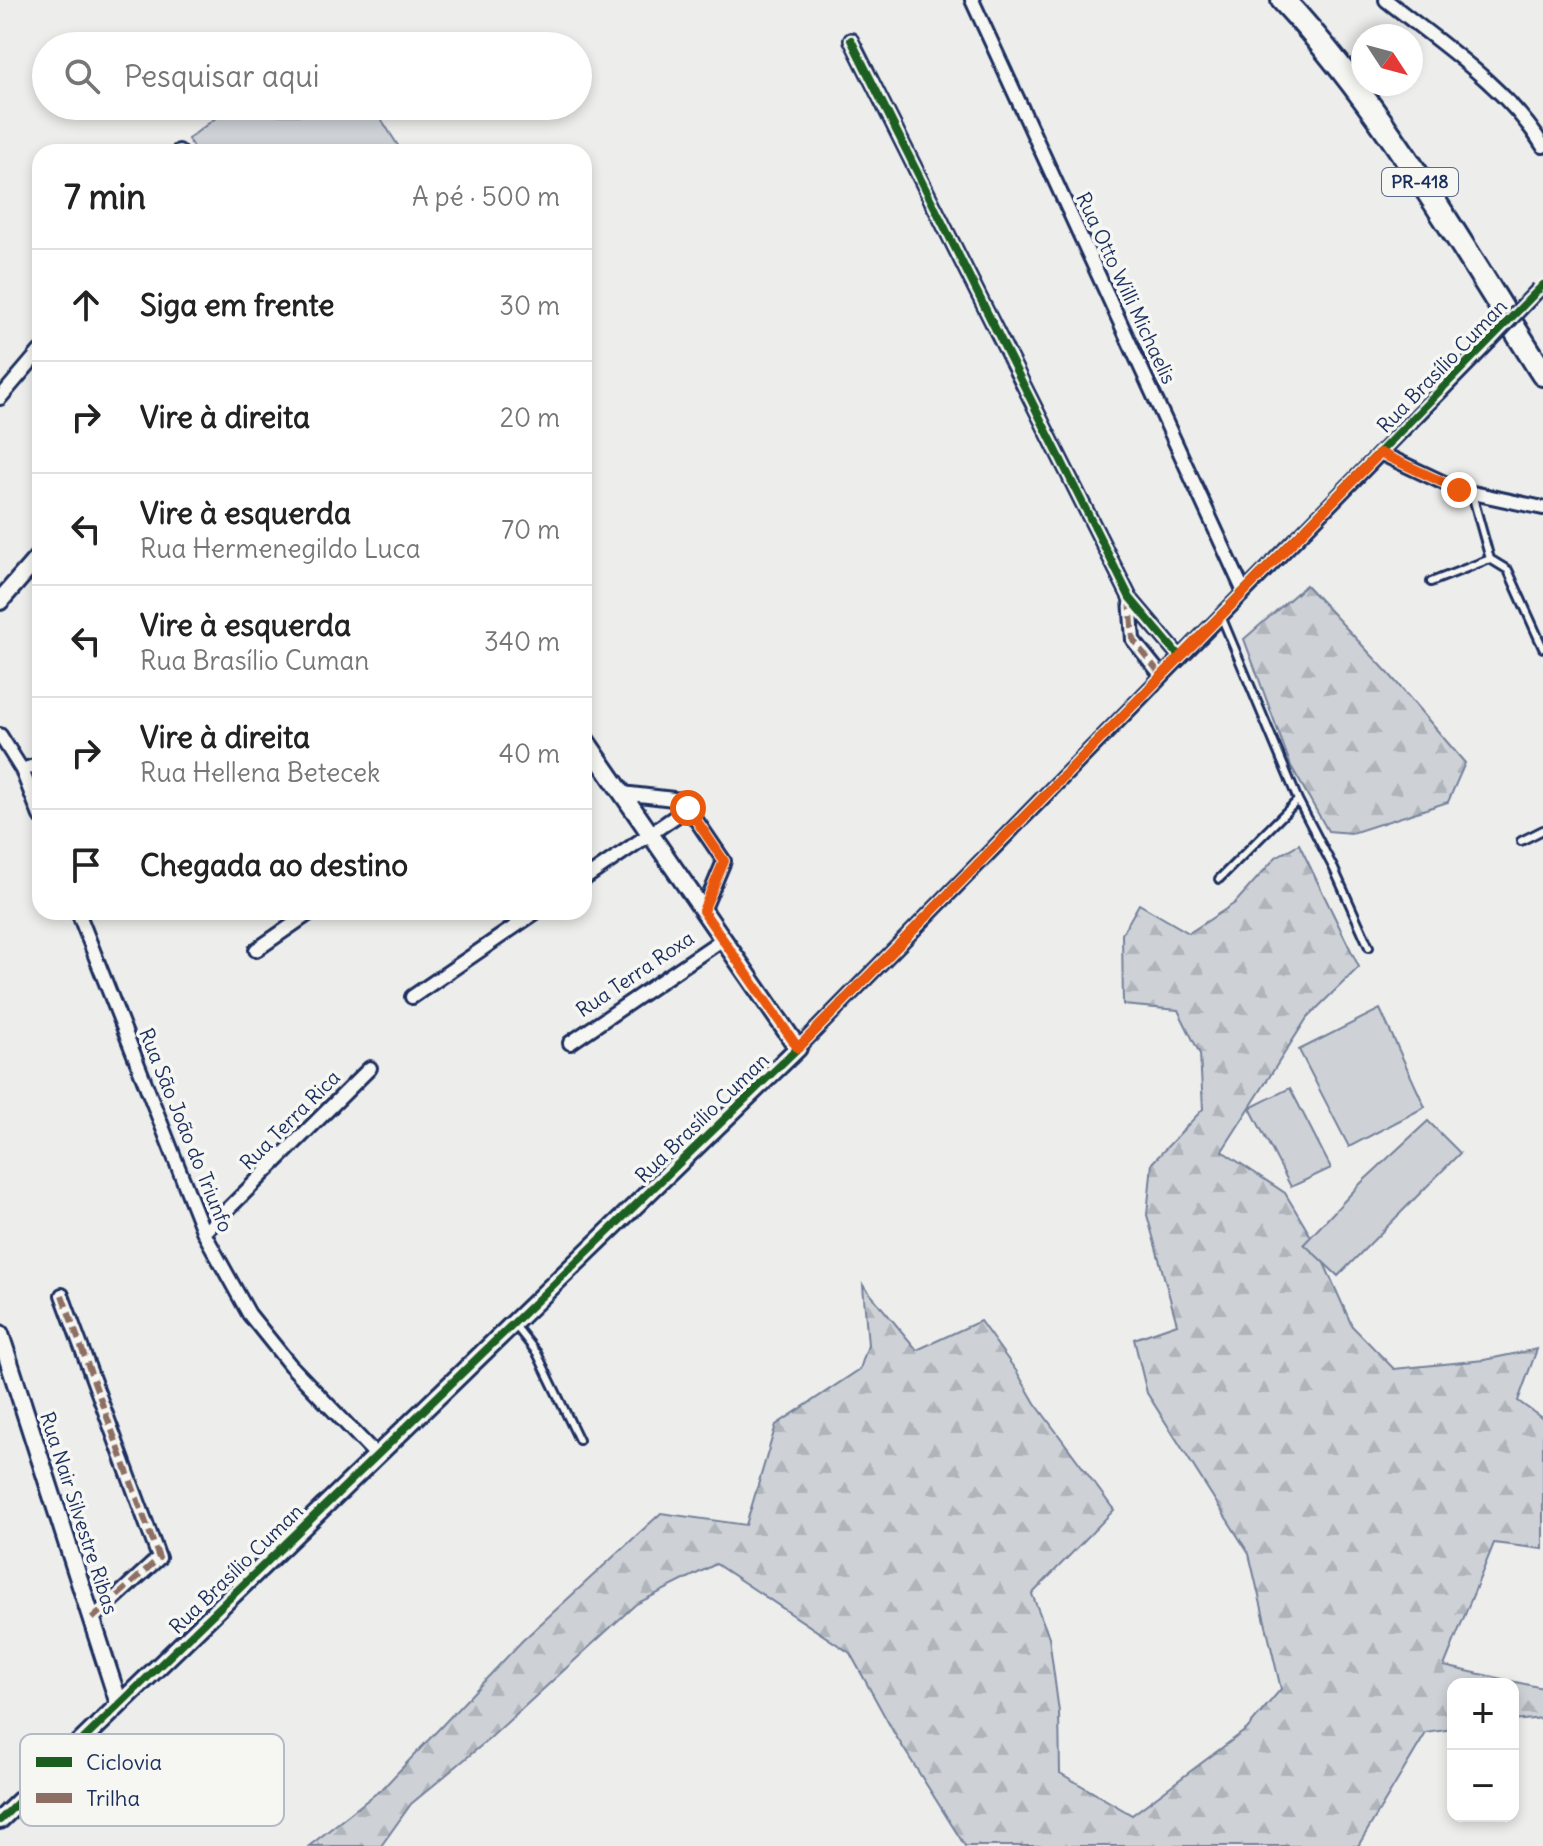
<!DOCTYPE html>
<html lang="pt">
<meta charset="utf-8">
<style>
:root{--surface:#fff;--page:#f2f2f2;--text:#222;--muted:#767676;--line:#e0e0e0}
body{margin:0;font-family:Delius,sans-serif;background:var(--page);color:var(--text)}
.controls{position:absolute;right:24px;bottom:24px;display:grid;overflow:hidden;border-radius:16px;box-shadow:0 4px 12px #0003}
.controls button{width:72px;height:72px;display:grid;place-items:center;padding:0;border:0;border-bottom:2px solid var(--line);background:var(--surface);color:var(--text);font:40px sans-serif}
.compass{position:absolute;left:1351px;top:24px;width:72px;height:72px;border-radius:50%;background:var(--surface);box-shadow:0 4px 12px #0003;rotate:126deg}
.stop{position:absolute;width:24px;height:24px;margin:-18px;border:6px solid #ea580c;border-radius:50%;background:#fff}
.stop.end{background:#ea580c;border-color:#fff;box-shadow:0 2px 8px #0008}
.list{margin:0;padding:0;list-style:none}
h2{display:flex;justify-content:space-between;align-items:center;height:104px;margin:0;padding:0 32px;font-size:34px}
h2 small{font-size:26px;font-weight:400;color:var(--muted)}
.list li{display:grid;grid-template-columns:52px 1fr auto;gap:24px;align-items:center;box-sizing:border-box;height:112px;padding:0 32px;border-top:2px solid var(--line)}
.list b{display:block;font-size:30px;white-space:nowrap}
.list p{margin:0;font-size:26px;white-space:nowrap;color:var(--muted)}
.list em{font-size:26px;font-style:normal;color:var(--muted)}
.icon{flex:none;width:44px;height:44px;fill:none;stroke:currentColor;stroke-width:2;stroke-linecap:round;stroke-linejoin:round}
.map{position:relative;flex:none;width:1543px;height:1846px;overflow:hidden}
.search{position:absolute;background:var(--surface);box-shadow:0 4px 12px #0003;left:32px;top:32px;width:560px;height:88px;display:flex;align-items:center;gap:20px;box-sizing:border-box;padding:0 28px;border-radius:44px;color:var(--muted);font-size:30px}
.panel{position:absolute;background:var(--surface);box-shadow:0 4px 12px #0003;left:32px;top:144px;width:560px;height:776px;border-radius:24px}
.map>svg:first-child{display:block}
.forest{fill:url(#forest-firs);stroke:#74809a;stroke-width:2}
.green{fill:#ced2d7;stroke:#74809a;stroke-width:2}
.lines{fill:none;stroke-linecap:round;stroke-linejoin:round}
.service-casing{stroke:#1b2f5e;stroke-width:12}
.minor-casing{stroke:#1b2f5e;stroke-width:18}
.tertiary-casing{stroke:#1b2f5e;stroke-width:22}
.trunk-casing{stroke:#1b2f5e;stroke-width:28}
.service{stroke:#f6f6f2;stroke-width:6}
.minor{stroke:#f6f6f2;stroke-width:12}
.tertiary{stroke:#f6f6f2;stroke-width:16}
.trunk{stroke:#f6f6f2;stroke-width:22}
.minor-bridge-casing{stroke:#1b2f5e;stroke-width:18;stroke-linecap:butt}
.minor-bridge{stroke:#f6f6f2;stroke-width:12}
.quiet{stroke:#8d6e63;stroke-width:6;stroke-dasharray:12 6;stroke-linecap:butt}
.cycleway-casing{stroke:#f6f6f2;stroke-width:13}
.cycleway{stroke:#1b5e20;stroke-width:8}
.route{stroke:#ea580c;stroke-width:10}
.labels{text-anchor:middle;stroke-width:7;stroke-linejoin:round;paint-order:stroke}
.shield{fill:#f6f6f2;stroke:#5d6b8a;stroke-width:2}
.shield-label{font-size:18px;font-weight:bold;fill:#1b2f5e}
.street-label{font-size:20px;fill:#1b2f5e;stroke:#f6f6f2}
.key{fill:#f6f6f2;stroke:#b4bac6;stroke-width:2}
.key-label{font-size:22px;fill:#1b2f5e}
</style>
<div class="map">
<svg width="1543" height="1846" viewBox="0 0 1543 1846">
<defs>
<pattern id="forest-firs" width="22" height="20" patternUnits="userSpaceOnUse" patternTransform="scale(2)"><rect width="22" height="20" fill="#ced2d7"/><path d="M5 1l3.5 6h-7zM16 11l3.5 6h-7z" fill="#b0b5bb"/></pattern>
</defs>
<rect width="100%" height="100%" fill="#edeeec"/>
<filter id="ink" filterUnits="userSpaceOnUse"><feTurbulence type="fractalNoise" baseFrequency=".0125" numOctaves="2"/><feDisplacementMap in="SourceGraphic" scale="16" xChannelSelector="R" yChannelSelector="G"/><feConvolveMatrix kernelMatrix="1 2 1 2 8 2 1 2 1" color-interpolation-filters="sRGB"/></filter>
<g filter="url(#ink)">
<path class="forest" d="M1306,585L1390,675L1465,763L1448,802L1352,833L1328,831L1291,766L1244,639Z
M1299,844L1359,967L1307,1018L1222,1151L1285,1193L1316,1245L1352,1326L1394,1369L1484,1360L1537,1349L1518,1401L1543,1419V1549L1494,1543L1444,1666L1543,1688V1718L1513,1721V1684H1453V1729L1426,1733L1358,1846H965L894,1733L850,1653L716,1564L636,1604L488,1740L411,1804L381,1846H309L384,1787L522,1641L661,1513L746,1525L776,1425L860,1369L868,1345L863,1285L917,1350L980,1321L1017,1372L1035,1403L1114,1510L1032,1594L1049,1637L1059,1712L1060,1773L1132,1815L1247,1729L1281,1689L1249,1554L1147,1393L1134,1339L1177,1324L1147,1215L1152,1163L1203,1109L1200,1054L1178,1010L1123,1005L1122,934L1139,904L1189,933L1235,903L1276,857Z"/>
<path class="green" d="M333,106H373L402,152H196L188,139L221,114L319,115Z
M1380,1009L1425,1107L1349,1147L1299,1050Z
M1290,1088L1331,1168L1291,1187L1250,1108Z
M1428,1121L1460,1153L1338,1276L1304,1244L1361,1183Z"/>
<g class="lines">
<defs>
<path id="service" d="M1472,494L1490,559L1508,570L1543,648
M1431,582L1490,559
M1221,616L1298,800L1334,869L1369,947
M1521,841L1543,830
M1219,879L1298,800
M514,1324L537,1353L579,1440"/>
<path id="minor" d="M972,0L1244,592
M1386,0C1441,44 1506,86 1543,146
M851,40L1130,598L1180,657
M179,151L180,152
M0,398L40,351
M1380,453L1459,490L1543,508
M1130,598L1133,640L1162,676
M0,735L22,770L40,816
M22,770L40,764
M622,793L682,800L688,808L724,861L703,911
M584,879L688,808
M78,912L204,1233L249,1314L290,1365L377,1456
M256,950L311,912
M412,997L536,912
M570,1043L723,939
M798,1048L1489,342
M204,1233L370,1068
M62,1295L159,1558L92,1619"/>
<path id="tertiary" d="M0,601L40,555
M0,1334L119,1704
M0,1820L798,1048L584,738"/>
<path id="trunk" d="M1283,0C1386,111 1462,247 1543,374"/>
</defs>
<use href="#service" class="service-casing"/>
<use href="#minor" class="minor-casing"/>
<use href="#tertiary" class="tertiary-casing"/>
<use href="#trunk" class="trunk-casing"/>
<use href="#service" class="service"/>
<use href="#minor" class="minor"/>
<use href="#tertiary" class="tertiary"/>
<use href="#trunk" class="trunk"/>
<defs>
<path id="minor-bridge" d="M1489,342L1539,289"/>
</defs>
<use href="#minor-bridge" class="minor-bridge-casing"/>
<use href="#minor-bridge" class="minor-bridge"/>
<path class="quiet" d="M1130,598L1133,640L1162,676
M62,1295L159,1558L92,1619"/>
<defs>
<path id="cycleway" d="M851,40L1130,598L1180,657
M0,1820L798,1048L1543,285"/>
</defs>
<use href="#cycleway" class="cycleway-casing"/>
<use href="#cycleway" class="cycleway"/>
</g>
</g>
<g class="lines" filter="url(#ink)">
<path class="route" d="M688,808L724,861L703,911L798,1048L1380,453L1459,490"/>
</g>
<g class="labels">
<rect class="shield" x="1382" y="168" width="76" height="28" rx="6"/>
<g class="shield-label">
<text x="1420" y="188">PR-418</text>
</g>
<g class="street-label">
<text transform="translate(1126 288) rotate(65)" y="7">Rua Otto Willi Michaelis</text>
<text transform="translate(1442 366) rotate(-46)" y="7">Rua Brasílio Cuman</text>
<text transform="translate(635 974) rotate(-34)" y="7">Rua Terra Roxa</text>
<text transform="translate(702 1118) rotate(-44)" y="7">Rua Brasílio Cuman</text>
<text transform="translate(290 1120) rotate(-45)" y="7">Rua Terra Rica</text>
<text transform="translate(186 1130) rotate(68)" y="7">Rua São João do Triunfo</text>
<text transform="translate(79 1513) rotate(72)" y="7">Rua Nair Silvestre Ribas</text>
<text transform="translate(236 1569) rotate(-44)" y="7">Rua Brasílio Cuman</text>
</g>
</g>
<rect x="20" y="1734" width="264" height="92" rx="12" class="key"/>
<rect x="36" y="1757" width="36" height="10" fill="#1b5e20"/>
<rect x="36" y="1793" width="36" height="10" fill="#8d6e63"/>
<g class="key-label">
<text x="86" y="1770">Ciclovia</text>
<text x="86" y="1806">Trilha</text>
</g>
</svg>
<div class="controls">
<button>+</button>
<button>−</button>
</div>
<svg class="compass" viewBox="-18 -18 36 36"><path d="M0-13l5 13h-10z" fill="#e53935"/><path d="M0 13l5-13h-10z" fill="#767676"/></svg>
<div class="stop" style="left:688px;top:808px"></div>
<div class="stop end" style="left:1459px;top:490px"></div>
<div class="search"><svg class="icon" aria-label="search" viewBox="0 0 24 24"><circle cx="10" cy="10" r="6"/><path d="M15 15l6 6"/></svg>Pesquisar aqui</div>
<section class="panel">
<h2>7 min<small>A pé · 500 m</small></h2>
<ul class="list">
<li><svg class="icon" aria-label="ahead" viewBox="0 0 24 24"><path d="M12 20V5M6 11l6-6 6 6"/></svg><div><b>Siga em frente</b></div><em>30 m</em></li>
<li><svg class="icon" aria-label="right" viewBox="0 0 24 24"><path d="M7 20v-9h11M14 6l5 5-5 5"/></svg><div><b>Vire à direita</b></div><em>20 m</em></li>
<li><svg class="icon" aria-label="left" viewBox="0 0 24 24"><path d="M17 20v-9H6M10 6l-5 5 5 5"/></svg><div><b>Vire à esquerda</b><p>Rua Hermenegildo Luca</p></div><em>70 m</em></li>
<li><svg class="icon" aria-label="left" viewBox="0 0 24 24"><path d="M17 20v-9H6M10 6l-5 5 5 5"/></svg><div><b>Vire à esquerda</b><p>Rua Brasílio Cuman</p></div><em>340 m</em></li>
<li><svg class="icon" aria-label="right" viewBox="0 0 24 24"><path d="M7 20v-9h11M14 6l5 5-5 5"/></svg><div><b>Vire à direita</b><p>Rua Hellena Betecek</p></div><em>40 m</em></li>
<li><svg class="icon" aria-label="arrive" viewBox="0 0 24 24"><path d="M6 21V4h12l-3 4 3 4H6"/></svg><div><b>Chegada ao destino</b></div></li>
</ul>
</section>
</div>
